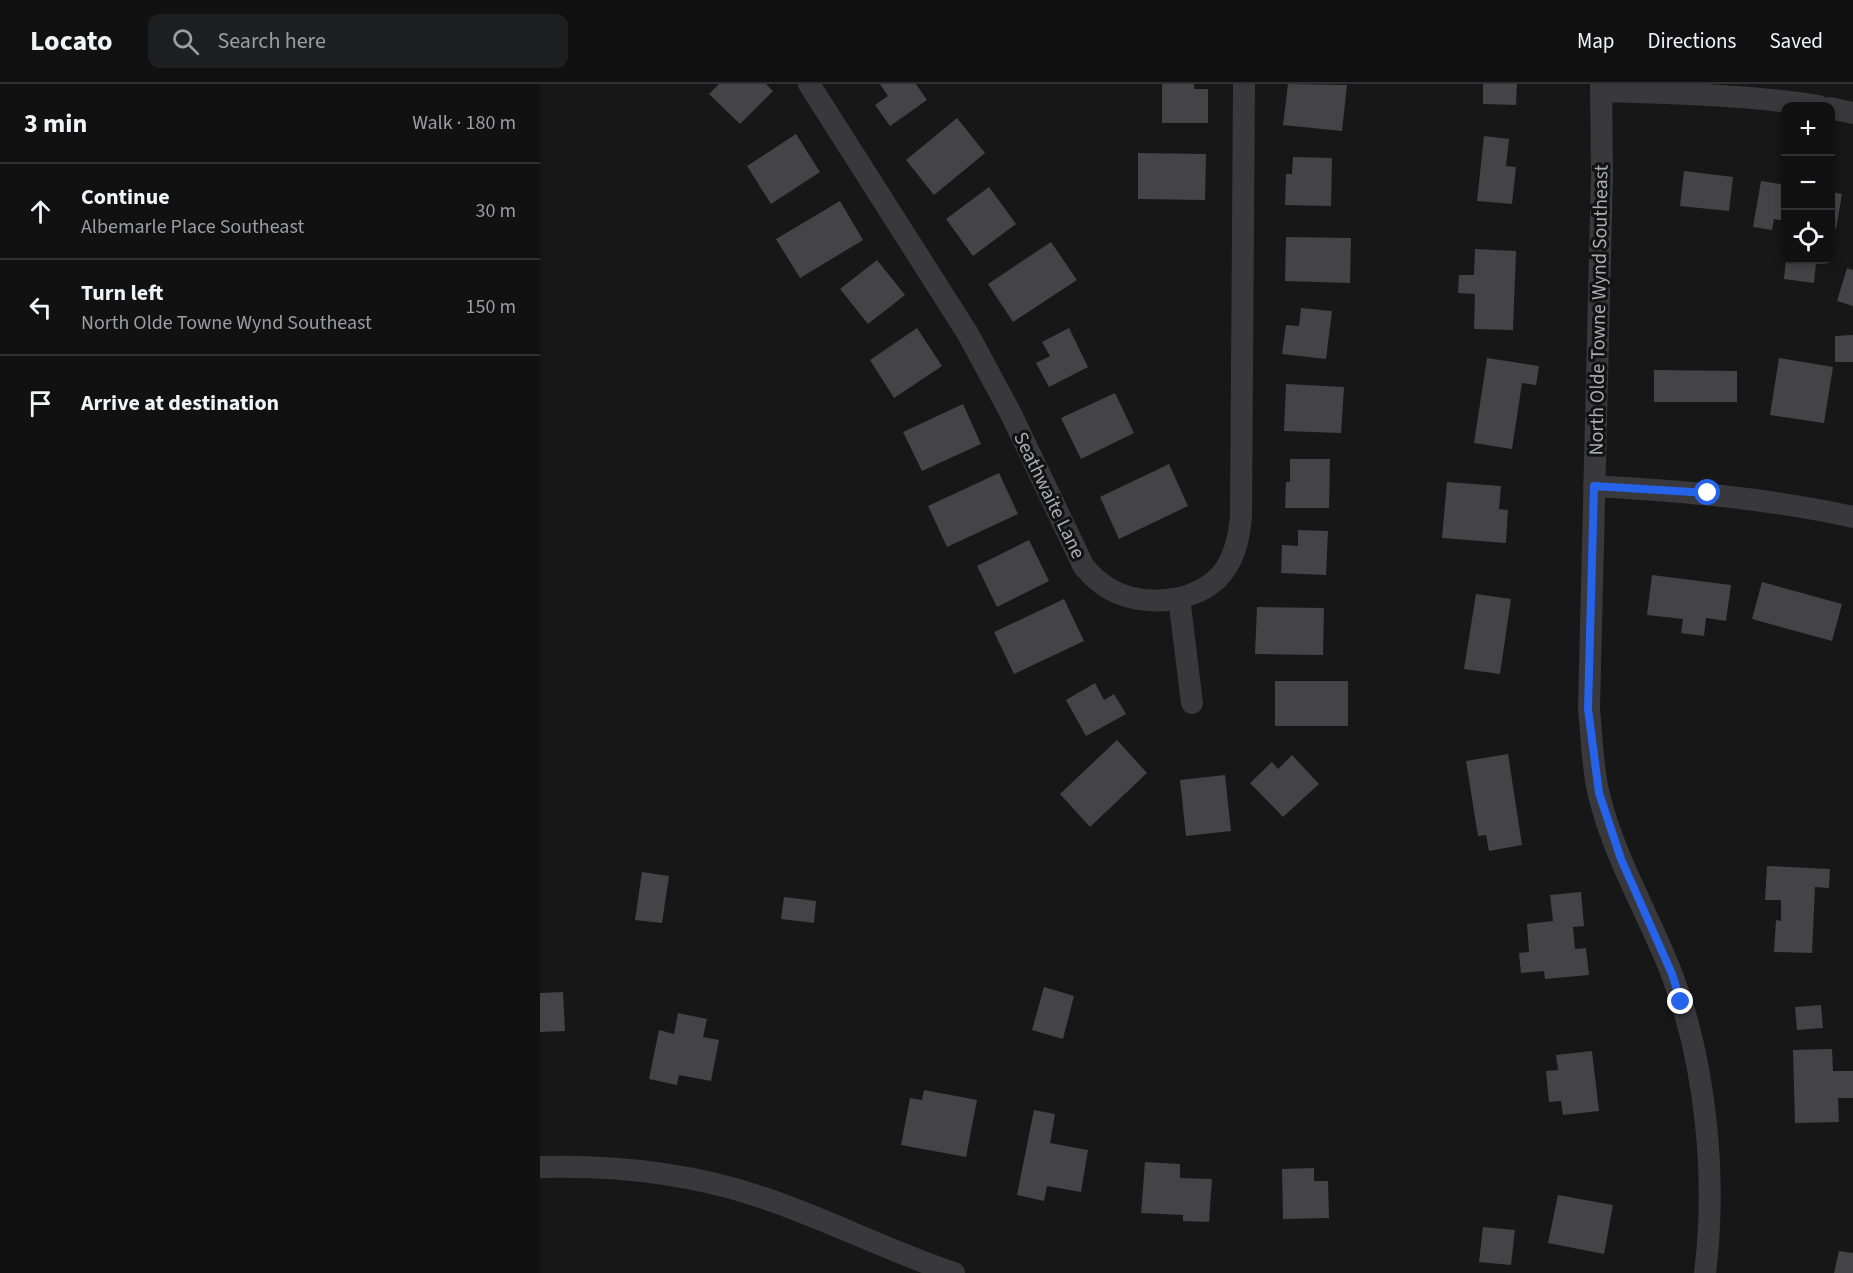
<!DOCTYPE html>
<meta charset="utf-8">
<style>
:root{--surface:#111112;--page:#1e1f20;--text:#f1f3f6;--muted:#9c9d9f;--line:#303132}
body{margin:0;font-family:"Source Sans 3",sans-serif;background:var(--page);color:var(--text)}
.controls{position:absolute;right:18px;top:18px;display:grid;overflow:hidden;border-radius:12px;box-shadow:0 3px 9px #0003}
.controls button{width:54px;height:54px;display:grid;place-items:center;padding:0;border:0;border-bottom:2px solid var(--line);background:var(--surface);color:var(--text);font:30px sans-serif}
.stop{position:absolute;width:18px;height:18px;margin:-14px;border:4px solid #2563eb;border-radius:50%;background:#fff}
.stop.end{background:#2563eb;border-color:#fff;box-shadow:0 2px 6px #0008}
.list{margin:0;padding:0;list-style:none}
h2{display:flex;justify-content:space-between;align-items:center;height:78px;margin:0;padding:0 24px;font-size:26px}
h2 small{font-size:20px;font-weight:400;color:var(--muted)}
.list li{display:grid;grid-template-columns:39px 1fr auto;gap:18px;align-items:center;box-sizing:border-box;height:96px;padding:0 24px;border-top:2px solid var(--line)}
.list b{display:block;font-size:22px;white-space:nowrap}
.list p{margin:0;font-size:20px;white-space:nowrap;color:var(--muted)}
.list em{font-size:20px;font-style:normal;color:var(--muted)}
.icon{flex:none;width:33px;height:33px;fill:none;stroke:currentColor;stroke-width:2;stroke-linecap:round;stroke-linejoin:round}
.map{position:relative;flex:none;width:1313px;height:1189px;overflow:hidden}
header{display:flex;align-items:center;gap:36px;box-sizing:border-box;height:84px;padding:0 30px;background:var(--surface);border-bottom:2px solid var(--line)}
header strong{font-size:28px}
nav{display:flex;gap:33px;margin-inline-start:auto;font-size:21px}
.search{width:420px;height:54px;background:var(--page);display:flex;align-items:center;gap:15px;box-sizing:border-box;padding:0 21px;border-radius:12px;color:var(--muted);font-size:22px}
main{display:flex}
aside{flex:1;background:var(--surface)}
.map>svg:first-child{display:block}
.building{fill:#444448}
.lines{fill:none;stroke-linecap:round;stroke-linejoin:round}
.street{stroke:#38383d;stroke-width:22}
.route{stroke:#2563eb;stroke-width:8}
.labels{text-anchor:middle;stroke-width:6;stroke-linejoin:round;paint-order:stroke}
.street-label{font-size:20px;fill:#aaacb6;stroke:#121213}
</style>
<header>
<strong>Locato</strong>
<div class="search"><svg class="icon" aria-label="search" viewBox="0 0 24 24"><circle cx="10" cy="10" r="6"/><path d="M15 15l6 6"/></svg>Search here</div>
<nav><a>Map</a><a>Directions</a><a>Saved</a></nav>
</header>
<main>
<aside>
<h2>3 min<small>Walk · 180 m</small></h2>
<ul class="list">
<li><svg class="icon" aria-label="ahead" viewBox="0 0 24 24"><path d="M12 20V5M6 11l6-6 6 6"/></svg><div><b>Continue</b><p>Albemarle Place Southeast</p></div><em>30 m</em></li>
<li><svg class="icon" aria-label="left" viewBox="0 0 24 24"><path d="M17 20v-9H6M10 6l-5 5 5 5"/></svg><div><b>Turn left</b><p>North Olde Towne Wynd Southeast</p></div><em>150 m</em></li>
<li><svg class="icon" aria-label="arrive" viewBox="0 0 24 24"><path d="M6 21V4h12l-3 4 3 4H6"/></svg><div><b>Arrive at destination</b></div></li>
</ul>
</aside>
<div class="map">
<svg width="1313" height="1189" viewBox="0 0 1313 1189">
<rect width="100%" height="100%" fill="#171718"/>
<path class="building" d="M179,0H226L233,7L200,40L169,10Z
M340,0H376L387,16L350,42L335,21L348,12Z
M622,0H654V5H668V39H622Z
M748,0L807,1L802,47L743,41Z
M943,0H977L976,21L943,20Z
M417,34L445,69L394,111L366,76Z
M256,50L280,88L231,120L207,82Z
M944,52L969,55L966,82L976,83L972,120L937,117Z
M598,69L666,70L665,116L598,115Z
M753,73L792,74L791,122L745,121L746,90H752Z
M1144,87L1193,93L1189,127L1140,122Z
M1221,97L1246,101V137L1234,135L1232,146L1213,143Z
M449,103L476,140L433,172L406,135Z
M1290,108L1302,110L1296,145L1290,144Z
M300,117L323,156L260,194L236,155Z
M746,153L811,154L810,199L745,197Z
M511,158L537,196L473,238L448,200Z
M935,165L976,167L973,246L934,245L935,210L918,209L919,191H934Z
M337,176L365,211L328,240L300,205Z
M1246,176L1276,179L1274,199L1244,195Z
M1307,184L1313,186V222L1297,217Z
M761,224L792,227L786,275L742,270L746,241L759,242Z
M377,244L402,282L354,314L330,276Z
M529,244L548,283L509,303L496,279L510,272L502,258Z
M1313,251V278H1295V252Z
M947,274L999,282L996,301L982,299L972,365L934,359Z
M1239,274L1293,283L1284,339L1230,331Z
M1114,286L1197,287V318H1114Z
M746,300L804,303L801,349L744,347Z
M575,309L594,349L541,375L521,334Z
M423,320L441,360L382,387L363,348Z
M750,375H790L789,424H745L746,398H750Z
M629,380L648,422L579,455L560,413Z
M459,389L478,430L407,463L388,422Z
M907,398L961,402L959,425L968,426L966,459L902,454Z
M758,446L788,447L786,491L741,489L742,461L758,462Z
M489,456L509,497L457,523L437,482Z
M1112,491L1191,501L1186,537L1166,534L1164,552L1141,549L1143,535L1107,531Z
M1222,498L1302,520L1292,557L1212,535Z
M936,510L971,515L960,590L924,585Z
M524,515L544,557L474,590L454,548Z
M717,523L784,524L783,571L715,570Z
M735,597H808V642H735Z
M555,599L564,616L574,610L586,630L546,652L526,616Z
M577,656L607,689L550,743L520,710Z
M968,670L982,761L949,767L946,751L938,752L926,677Z
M752,671L779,700L743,733L710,699L732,678L738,685Z
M685,691L691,747L646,752L640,696Z
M1227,782L1290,785L1289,804L1275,803L1272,869L1234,868L1236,836L1241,837V816H1225Z
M102,788L129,792L122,839L95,836Z
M1041,808L1044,842L1033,843L1035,865L1046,864L1049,891L1005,895L1004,887L981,889L979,869L989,868L987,840L1013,837L1010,811Z
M244,813L276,817L274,839L241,835Z
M504,903L534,912L523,955L492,946Z
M23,908L25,947L0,948V909Z
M1281,921L1283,944L1257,946L1255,923Z
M138,929L167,935L163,953L179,956L171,997L139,991L137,1001L109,995L119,946L134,950Z
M1292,965L1293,987H1313V1014H1298L1299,1038L1255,1039L1253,966Z
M1052,967L1059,1027L1023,1031L1021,1017L1009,1018L1006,987L1018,986L1016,971Z
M384,1006L437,1016L426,1073L361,1061L370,1014L382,1016Z
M494,1026L515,1030L510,1059L548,1066L541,1108L507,1102L504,1117L477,1111Z
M605,1078L640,1080V1094L672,1095L669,1138L643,1137V1131L601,1129Z
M774,1084V1097H788L789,1134L743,1135L742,1085Z
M1018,1111L1073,1121L1064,1170L1008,1159Z
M943,1143L975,1146L971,1181L939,1178Z
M1299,1167L1313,1169V1189H1294Z"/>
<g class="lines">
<path class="street" d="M269,0L428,250L470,328L544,483C548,487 552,492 557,496C589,524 646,523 677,495C694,479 699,455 701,432L704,0
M1061,0L1062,89L1049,625C1052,653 1052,683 1059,711C1074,773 1108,829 1131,888C1166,978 1177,1094 1165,1189
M1061,7C1134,9 1207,11 1279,22
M1290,24L1313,29
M1054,402C1141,407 1227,414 1313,433
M639,514L652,619
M0,1083C75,1081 150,1089 221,1113C287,1135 348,1167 414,1189"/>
</g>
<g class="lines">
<path class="route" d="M1141,918L1132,890L1081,775L1059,709L1048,625L1054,402L1168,409"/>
</g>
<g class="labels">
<g class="street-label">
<text transform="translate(1058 226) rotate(-89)" y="7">North Olde Towne Wynd Southeast</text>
<text transform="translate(510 411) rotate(64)" y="7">Seathwaite Lane</text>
</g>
</g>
</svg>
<div class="controls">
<button>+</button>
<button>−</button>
<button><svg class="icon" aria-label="locate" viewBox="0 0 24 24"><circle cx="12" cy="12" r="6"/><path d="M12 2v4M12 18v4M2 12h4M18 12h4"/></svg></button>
</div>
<div class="stop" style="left:1168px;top:409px"></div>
<div class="stop end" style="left:1141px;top:918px"></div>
</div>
</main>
